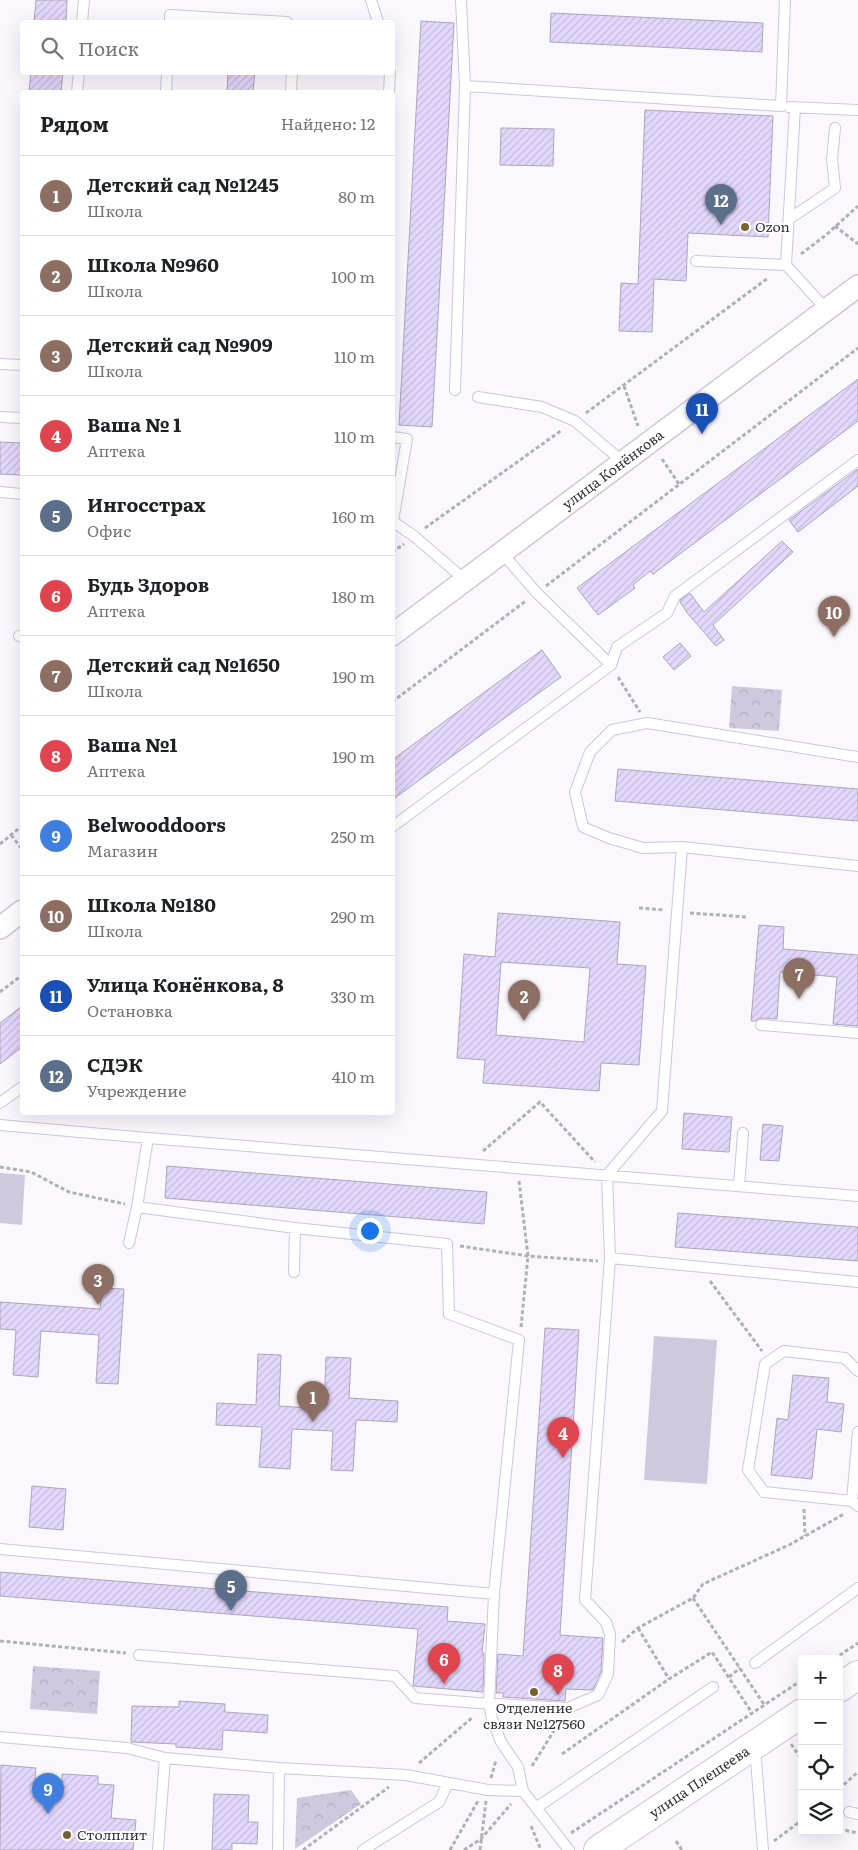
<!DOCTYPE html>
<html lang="ru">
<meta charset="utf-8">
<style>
:root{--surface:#fff;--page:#f6f6f6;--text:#202124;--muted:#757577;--line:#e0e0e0;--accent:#756331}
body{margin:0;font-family:Literata,serif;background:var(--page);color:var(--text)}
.controls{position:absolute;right:15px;bottom:15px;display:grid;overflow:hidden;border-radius:5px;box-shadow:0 5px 20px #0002}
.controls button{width:45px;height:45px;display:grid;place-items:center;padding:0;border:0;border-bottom:1px solid var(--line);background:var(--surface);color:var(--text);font:25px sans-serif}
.you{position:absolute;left:369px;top:1230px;width:18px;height:18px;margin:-12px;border:4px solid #fff;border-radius:50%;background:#1a73e8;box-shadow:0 0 0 8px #1a73e833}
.badge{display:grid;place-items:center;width:32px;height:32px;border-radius:50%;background:var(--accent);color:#fff;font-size:16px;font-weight:700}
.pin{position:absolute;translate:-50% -41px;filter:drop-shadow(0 1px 2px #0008)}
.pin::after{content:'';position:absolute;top:26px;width:18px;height:15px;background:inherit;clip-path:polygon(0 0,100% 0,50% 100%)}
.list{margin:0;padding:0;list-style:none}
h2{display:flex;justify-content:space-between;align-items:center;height:65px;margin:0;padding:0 20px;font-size:21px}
h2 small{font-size:16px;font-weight:400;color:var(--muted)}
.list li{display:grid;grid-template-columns:32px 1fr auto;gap:15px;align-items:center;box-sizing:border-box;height:80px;padding:0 20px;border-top:1px solid var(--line)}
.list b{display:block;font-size:19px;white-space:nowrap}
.list p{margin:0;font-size:16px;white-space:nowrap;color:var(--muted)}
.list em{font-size:16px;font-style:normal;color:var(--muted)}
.icon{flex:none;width:28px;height:28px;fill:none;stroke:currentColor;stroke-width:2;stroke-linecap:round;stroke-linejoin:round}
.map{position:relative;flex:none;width:858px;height:1850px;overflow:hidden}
.search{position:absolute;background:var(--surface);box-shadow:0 5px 20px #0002;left:20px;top:20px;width:375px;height:55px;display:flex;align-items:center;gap:12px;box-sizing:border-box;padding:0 18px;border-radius:5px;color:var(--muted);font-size:19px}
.panel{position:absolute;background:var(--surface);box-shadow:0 5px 20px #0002;left:20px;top:90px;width:375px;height:1025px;border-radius:5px}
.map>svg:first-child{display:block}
.grass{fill:#cfc9de}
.park{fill:url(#park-crowns)}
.building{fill:url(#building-hatch);stroke:#aca5bc;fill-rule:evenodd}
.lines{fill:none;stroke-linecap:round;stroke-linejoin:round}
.service-casing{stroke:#cdc6de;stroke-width:12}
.minor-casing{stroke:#cdc6de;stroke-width:24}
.secondary-casing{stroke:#cdc6de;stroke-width:30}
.path{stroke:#b2b0b7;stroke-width:3;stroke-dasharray:4 2.5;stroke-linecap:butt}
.service{stroke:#fff;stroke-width:10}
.minor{stroke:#fff;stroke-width:21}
.secondary{stroke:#fff;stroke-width:28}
.poi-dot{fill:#756331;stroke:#fff;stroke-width:2}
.labels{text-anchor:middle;stroke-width:4;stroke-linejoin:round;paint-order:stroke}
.poi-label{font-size:14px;fill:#34323b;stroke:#fff;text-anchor:start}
.street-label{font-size:14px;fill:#34323b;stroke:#fff}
</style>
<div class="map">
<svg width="858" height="1850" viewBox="0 0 858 1850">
<defs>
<pattern id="park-crowns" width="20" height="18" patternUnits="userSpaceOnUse" patternTransform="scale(1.25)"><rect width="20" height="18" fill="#cfc9de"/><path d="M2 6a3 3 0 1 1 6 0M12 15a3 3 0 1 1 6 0" fill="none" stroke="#b2adbf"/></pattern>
<pattern id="building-hatch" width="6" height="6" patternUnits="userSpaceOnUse" patternTransform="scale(1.25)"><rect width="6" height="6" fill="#e3d8fc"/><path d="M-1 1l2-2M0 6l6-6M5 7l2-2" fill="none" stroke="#c3bad9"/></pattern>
</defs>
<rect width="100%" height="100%" fill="#faf8fd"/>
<path class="grass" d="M0,1173L25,1175L22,1225L0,1223Z
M654,1336L717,1340L707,1484L644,1480Z"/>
<path class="park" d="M732,686L782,690L779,731L729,728Z
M33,1666L100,1671L97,1714L30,1709Z
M351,1790L361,1804L295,1849L297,1798Z"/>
<path class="building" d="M36,0H67L66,22H34Z
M551,13L763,23L762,52L550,42Z
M421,21L454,23L432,427L399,425Z
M31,72H63L61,92H29Z
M228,72H255L253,92H227Z
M645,110L773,116L768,237L688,233L686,281L654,279L652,332L619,331L621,283L638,284Z
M501,128L554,129L553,166L500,165Z
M858,379V421L653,574L650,571L633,585L635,588L598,615L577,588Z
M0,442L22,443V475L0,474Z
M858,469V486L798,532L789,520Z
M782,541L793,552L713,625L724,640L716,646L688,614L680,602V600L690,593L704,612Z
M680,643L691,656L674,670L663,657Z
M542,650L561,677L392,800V760Z
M618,769L858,789V821L615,801Z
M498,913L620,922L617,964L646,966L639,1065L601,1063L599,1091L483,1083L485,1060L457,1058L464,954L495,957ZM501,962L590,968L584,1042L496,1035Z
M759,925L784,927L783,949L858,955V1026L833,1024L837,977L780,972L777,1019L761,1018L755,1021H751Z
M22,1006V1047L0,1064V1023Z
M684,1113L732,1117L729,1152L682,1149Z
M763,1124L783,1126L779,1161L760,1160Z
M167,1166L487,1192L484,1224L165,1198Z
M678,1213L858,1227V1261L675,1247Z
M102,1288L124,1289L118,1384L96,1383L99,1335L41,1331L38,1377L13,1375L16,1330L0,1329V1302L100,1309Z
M545,1328L579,1330L560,1635L603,1638L601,1672L593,1690L566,1689L565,1701L503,1697V1693H496L498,1654L523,1656Z
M258,1354L281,1355L279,1406L324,1409L326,1357L351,1358L349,1398L398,1401L397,1422L356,1420L353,1471L331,1470L333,1431L292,1429L290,1469L259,1467L262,1427L216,1425L217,1403L256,1405Z
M793,1375L829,1378L827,1402L844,1404L841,1432L817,1429L812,1479L771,1475L777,1418L788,1420Z
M32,1486L66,1489L63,1530L29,1527Z
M0,1572L448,1607L447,1621L485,1624L482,1653H484L483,1692L413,1686L418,1629L0,1596Z
M179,1701L225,1704V1712L268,1715L267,1733L223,1730L222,1750L176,1747V1744L131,1742L132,1706L179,1707Z
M1,1765L36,1768L35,1779L62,1782V1774L98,1776V1784L114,1785L111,1818L136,1820L133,1850H0Z
M214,1794L249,1795L248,1822H258L257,1844L232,1843V1850H212Z"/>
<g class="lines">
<defs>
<path id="service" d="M371,0L378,22
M82,22L84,0
M170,22V15L287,22
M465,86L781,106L785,0
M77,92L79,72
M166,92L167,72
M291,92L292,72
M389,92L390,72
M789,107L858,110
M795,107L786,265L826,309
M789,219L835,188L832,159L835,128
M696,261L786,265
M0,364L22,365
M455,390L465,86L461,0
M478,397L542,407L575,421L623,462
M0,417L22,418
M392,437L407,439L393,521
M0,492L22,494
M392,521L414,536L465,580
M502,553L537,593L611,665
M19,636H22
M858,757L647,723L612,730L590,752L575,792L583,827L609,838L643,848L682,847L858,866
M392,827L611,665L617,647L667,613L675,596L858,460
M761,1025L858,1033
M0,1103L22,1087
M0,1125L148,1138L858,1196
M148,1138L137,1207L295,1228L447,1244L449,1314L519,1340L494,1594L489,1703L492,1719L501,1742L518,1767L523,1791L569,1850
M739,1186L743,1133
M129,1243L137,1207
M610,1258L858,1282
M294,1272L295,1228
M858,1432L852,1501L858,1506
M852,1501L764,1492L748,1470L765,1364L784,1351L845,1358L858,1371
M0,1549L494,1594
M139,1655L395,1676L415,1698L478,1703L568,1708L598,1695L608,1674L610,1634L606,1622L585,1600L610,1258L607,1175L662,1111L682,847
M755,1663L858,1588
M0,1737L127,1748L165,1758L279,1768L406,1775L488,1790L523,1791
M755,1747L763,1850
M536,1808L713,1687
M849,1812L858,1814
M158,1850L165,1758
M278,1850L279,1768
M363,1850L439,1802L448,1783"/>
<g id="minor">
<path id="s1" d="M392,635L858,286"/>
<path d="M0,928L22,911"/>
</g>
<g id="secondary">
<path d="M839,1688L858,1675"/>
<path id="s2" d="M598,1850L802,1713"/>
</g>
</defs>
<use href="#service" class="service-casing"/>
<use href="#minor" class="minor-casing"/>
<use href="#secondary" class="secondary-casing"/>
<path class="path" d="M835,226L858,244
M801,254L826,235L858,206
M624,386L638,426
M586,413L768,278
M662,459L679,484
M425,528L562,430
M392,552L404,544
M546,586L858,348
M618,677L640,712
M392,702L527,600
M11,835L22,849
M0,844L22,826
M639,908L664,910
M690,913L747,917
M0,992L22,975
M483,1151L540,1102L595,1162
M0,1167L31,1172L69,1192L125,1204
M519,1181L528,1256L521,1327
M460,1246L528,1256L598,1261
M710,1281L762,1351
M804,1509L805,1536
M693,1598L765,1706
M638,1628L669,1679
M0,1641L126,1653
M622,1642L638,1628L693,1598L703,1584L789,1545L844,1514
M834,1659L858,1643
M729,1677L740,1668
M791,1744L802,1760
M562,1754L669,1679L712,1652L752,1713
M419,1763L473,1717
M532,1766L560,1721
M491,1778L496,1760
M839,1789L858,1772
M531,1826L541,1850
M839,1829L858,1833
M571,1833L802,1680
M676,1841L682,1850
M774,1841L802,1820
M303,1850L389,1787
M450,1850L478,1801
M464,1850L481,1839L511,1804
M480,1850L486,1801"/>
<use href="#service" class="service"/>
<use href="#minor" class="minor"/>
<use href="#secondary" class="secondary"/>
</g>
<g class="poi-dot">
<circle cx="745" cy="227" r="5"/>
<circle cx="534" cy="1692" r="5"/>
<circle cx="67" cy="1835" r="5"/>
</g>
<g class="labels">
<g class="poi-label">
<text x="755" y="232">Ozon</text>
<text x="534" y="1713" text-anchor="middle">Отделение<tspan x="534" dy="16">связи №127560</tspan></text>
<text x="77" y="1840">Столплит</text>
</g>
<g class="street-label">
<text dy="5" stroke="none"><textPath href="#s1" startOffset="276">улица Конёнкова</textPath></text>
<text dy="5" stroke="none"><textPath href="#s2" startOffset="122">улица Плещеева</textPath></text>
</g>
</g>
</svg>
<div class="controls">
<button>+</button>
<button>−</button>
<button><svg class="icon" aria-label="locate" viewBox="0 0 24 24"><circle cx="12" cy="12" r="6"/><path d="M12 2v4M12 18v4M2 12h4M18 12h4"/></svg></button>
<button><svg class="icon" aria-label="layers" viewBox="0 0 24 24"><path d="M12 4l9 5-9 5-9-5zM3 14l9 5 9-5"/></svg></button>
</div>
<div class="you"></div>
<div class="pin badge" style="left:313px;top:1422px;background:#8d6e63">1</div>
<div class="pin badge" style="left:524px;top:1021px;background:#8d6e63">2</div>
<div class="pin badge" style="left:98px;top:1305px;background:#8d6e63">3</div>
<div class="pin badge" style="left:563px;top:1458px;background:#e0444e">4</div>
<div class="pin badge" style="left:231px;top:1611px;background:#5c6f8a">5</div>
<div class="pin badge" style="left:444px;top:1684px;background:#e0444e">6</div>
<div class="pin badge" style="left:799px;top:999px;background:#8d6e63">7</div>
<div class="pin badge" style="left:558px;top:1695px;background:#e0444e">8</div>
<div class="pin badge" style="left:48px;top:1814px;background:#3f7fe0">9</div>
<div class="pin badge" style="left:834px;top:637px;background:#8d6e63">10</div>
<div class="pin badge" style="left:702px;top:434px;background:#1a4fb4">11</div>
<div class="pin badge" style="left:721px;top:225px;background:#5c6f8a">12</div>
<div class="search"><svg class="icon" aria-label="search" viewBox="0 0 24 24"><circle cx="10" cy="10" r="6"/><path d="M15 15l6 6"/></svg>Поиск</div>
<section class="panel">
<h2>Рядом<small>Найдено: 12</small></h2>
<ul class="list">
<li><span class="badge" style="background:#8d6e63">1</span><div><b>Детский сад №1245</b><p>Школа</p></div><em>80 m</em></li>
<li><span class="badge" style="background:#8d6e63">2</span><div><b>Школа №960</b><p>Школа</p></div><em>100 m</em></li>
<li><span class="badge" style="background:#8d6e63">3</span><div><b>Детский сад №909</b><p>Школа</p></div><em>110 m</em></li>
<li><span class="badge" style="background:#e0444e">4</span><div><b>Ваша № 1</b><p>Аптека</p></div><em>110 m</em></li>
<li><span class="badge" style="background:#5c6f8a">5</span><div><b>Ингосстрах</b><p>Офис</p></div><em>160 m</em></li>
<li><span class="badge" style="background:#e0444e">6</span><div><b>Будь Здоров</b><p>Аптека</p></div><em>180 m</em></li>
<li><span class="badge" style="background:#8d6e63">7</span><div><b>Детский сад №1650</b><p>Школа</p></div><em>190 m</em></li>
<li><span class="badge" style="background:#e0444e">8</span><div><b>Ваша №1</b><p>Аптека</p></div><em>190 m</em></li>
<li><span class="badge" style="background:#3f7fe0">9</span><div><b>Belwooddoors</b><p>Магазин</p></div><em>250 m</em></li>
<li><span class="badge" style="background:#8d6e63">10</span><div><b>Школа №180</b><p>Школа</p></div><em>290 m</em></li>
<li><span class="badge" style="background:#1a4fb4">11</span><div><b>Улица Конёнкова, 8</b><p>Остановка</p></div><em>330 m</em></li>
<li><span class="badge" style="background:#5c6f8a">12</span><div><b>СДЭК</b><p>Учреждение</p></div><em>410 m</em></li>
</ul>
</section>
</div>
